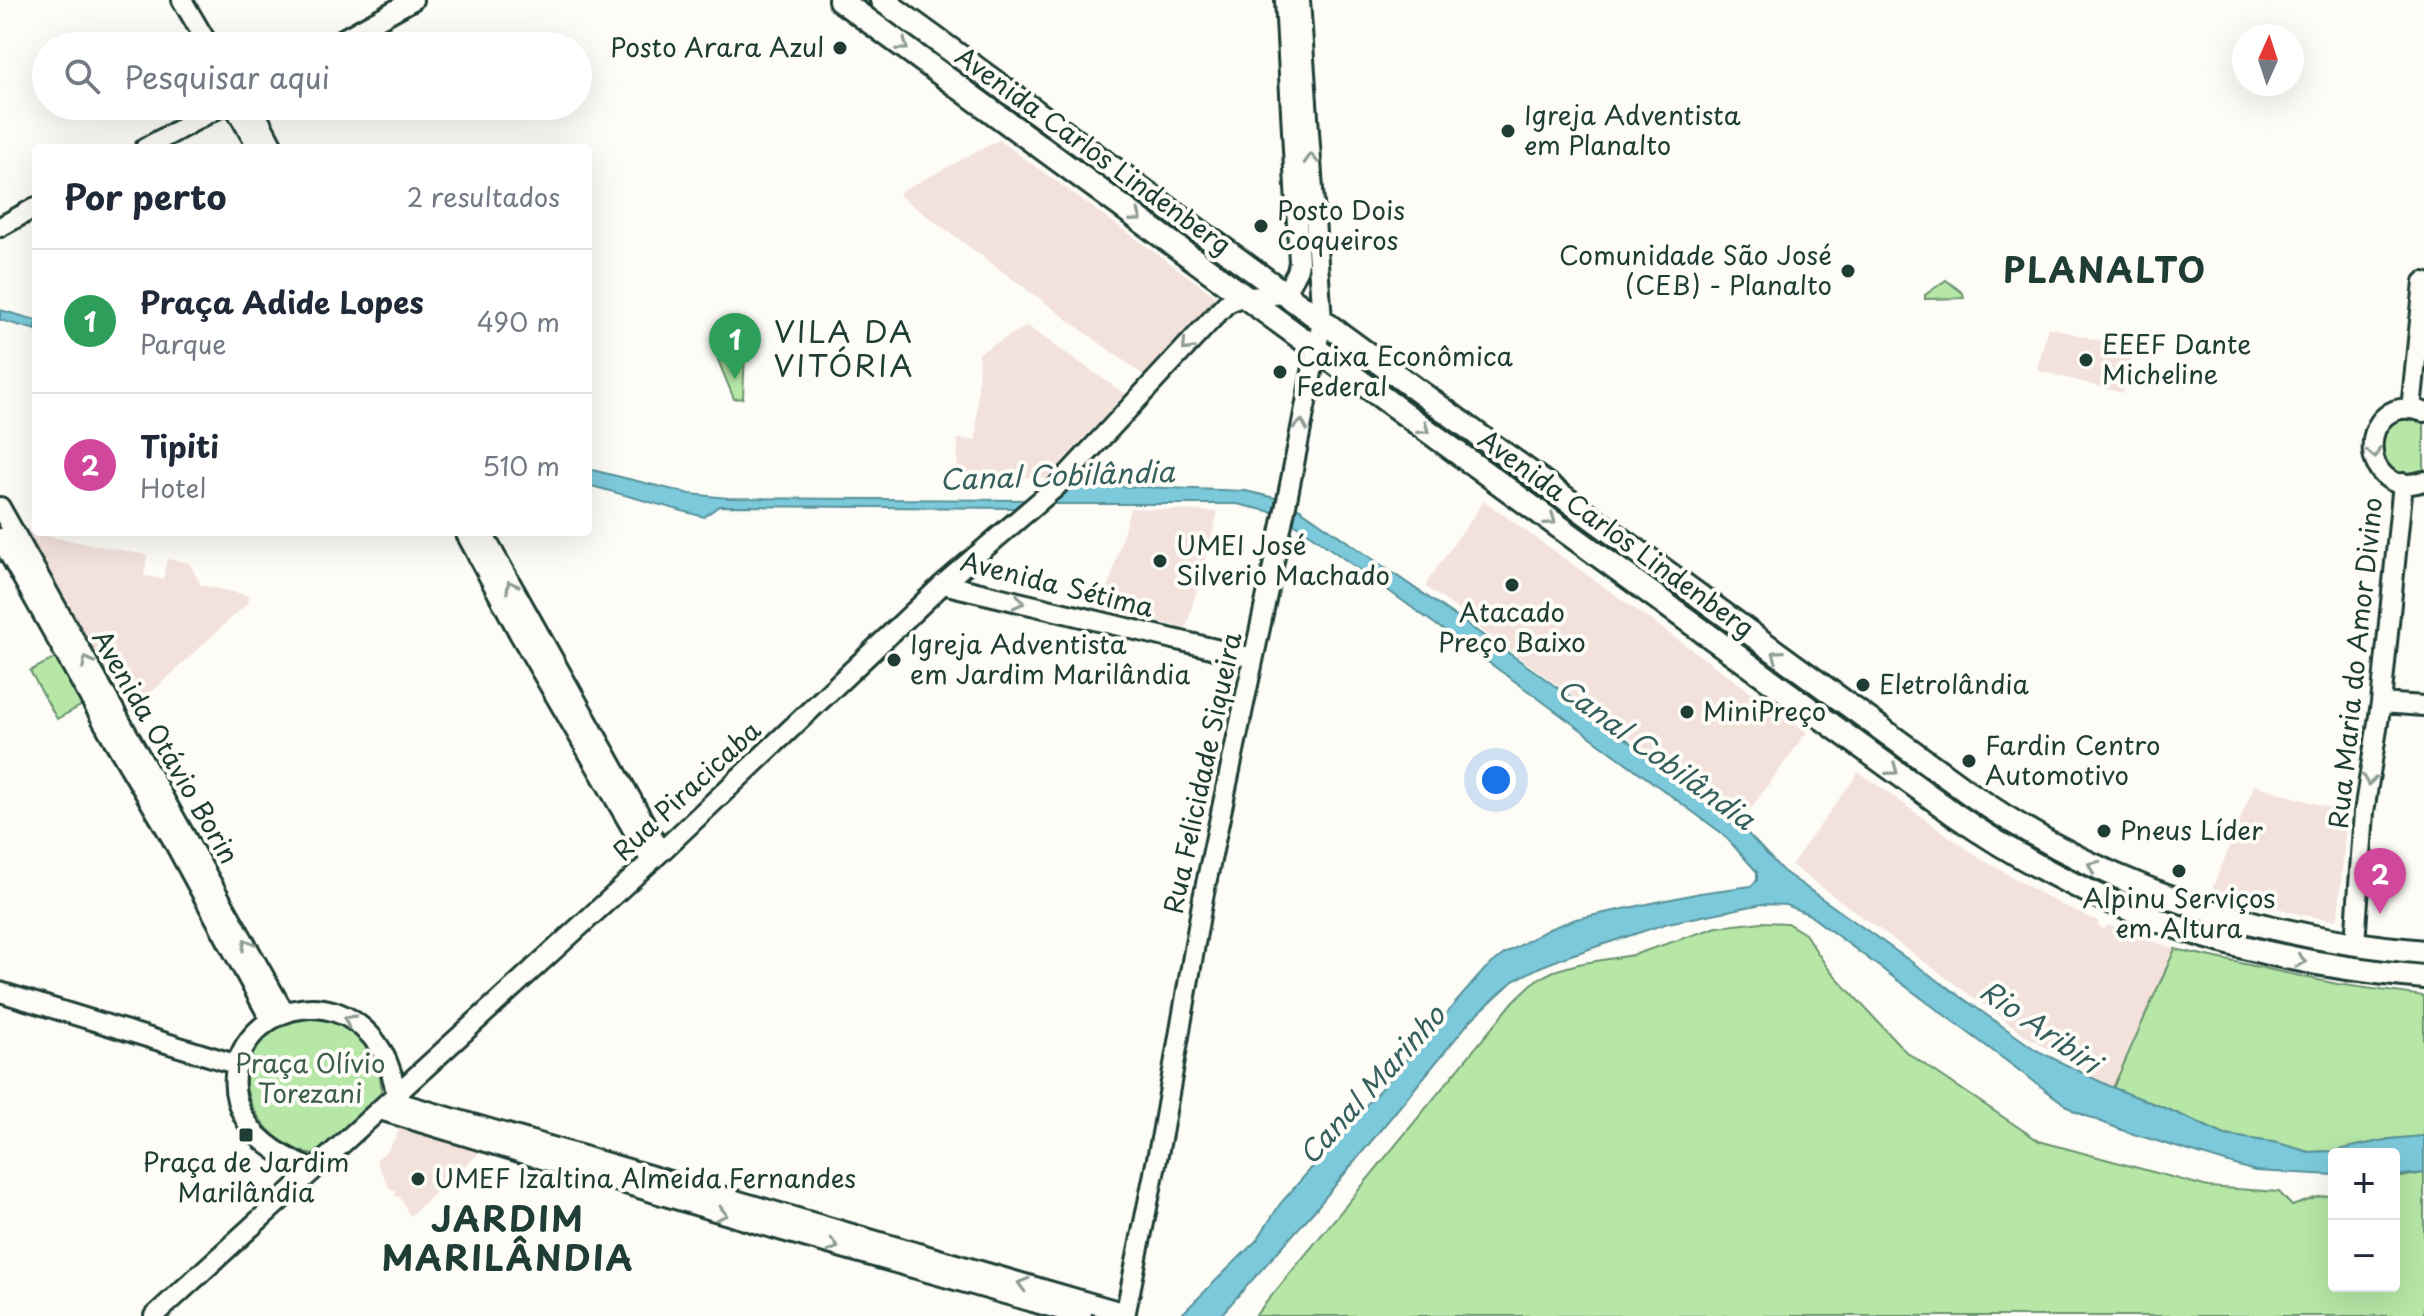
<!DOCTYPE html>
<html lang="pt">
<meta charset="utf-8">
<style>
:root{--surface:#fff;--page:#f6f6f7;--text:#1f2937;--muted:#747a83;--line:#e0e1e3;--accent:#7c3aed}
body{margin:0;font-family:"Playpen Sans",sans-serif;background:var(--page);color:var(--text)}
.controls{position:absolute;right:24px;bottom:24px;display:grid;overflow:hidden;border-radius:8px;box-shadow:0 8px 32px #0002}
.controls button{width:72px;height:72px;display:grid;place-items:center;padding:0;border:0;border-bottom:2px solid var(--line);background:var(--surface);color:var(--text);font:40px sans-serif}
.compass{position:absolute;left:2232px;top:24px;width:72px;height:72px;border-radius:50%;background:var(--surface);box-shadow:0 8px 32px #0002;rotate:3deg}
.you{position:absolute;left:1496px;top:780px;width:28px;height:28px;margin:-20px;border:6px solid #fff;border-radius:50%;background:#1a73e8;box-shadow:0 0 0 12px #1a73e833}
.badge{display:grid;place-items:center;width:52px;height:52px;border-radius:50%;background:var(--accent);color:#fff;font-size:26px;font-weight:700}
.pin{position:absolute;translate:-50% -66px;filter:drop-shadow(0 2px 4px #0008)}
.pin::after{content:'';position:absolute;top:42px;width:28px;height:24px;background:inherit;clip-path:polygon(0 0,100% 0,50% 100%)}
.list{margin:0;padding:0;list-style:none}
h2{display:flex;justify-content:space-between;align-items:center;height:104px;margin:0;padding:0 32px;font-size:34px}
h2 small{font-size:26px;font-weight:400;color:var(--muted)}
.list li{display:grid;grid-template-columns:52px 1fr auto;gap:24px;align-items:center;box-sizing:border-box;height:144px;padding:0 32px;border-top:2px solid var(--line)}
.list b{display:block;font-size:30px;white-space:nowrap}
.list p{margin:0;font-size:26px;white-space:nowrap;color:var(--muted)}
.list em{font-size:26px;font-style:normal;color:var(--muted)}
.icon{flex:none;width:44px;height:44px;fill:none;stroke:currentColor;stroke-width:2;stroke-linecap:round;stroke-linejoin:round}
.map{position:relative;flex:none;width:2424px;height:1316px;overflow:hidden}
.search{position:absolute;background:var(--surface);box-shadow:0 8px 32px #0002;left:32px;top:32px;width:560px;height:88px;display:flex;align-items:center;gap:20px;box-sizing:border-box;padding:0 28px;border-radius:44px;color:var(--muted);font-size:30px}
.panel{position:absolute;background:var(--surface);box-shadow:0 8px 32px #0002;left:32px;top:144px;width:560px;height:392px;border-radius:8px}
.map>svg:first-child{display:block}
.built{fill:#f3e1dc}
.green{fill:#b6e7a7;stroke:#6a926e;stroke-width:2}
.water{fill:#7cc9db;stroke:#579198;stroke-width:2}
.lines{fill:none;stroke-linecap:round;stroke-linejoin:round}
.minor-casing{stroke:#1f3d34;stroke-width:24}
.major-casing{stroke:#1f3d34;stroke-width:28}
.minor{stroke:#fdfcf7;stroke-width:18}
.major{stroke:#fdfcf7;stroke-width:22}
.oneway{stroke:#8e9c96}
.poi-dot{fill:#1f3d34;stroke:#fdfcf7;stroke-width:3}
.labels{text-anchor:middle;stroke-width:8;stroke-linejoin:round;paint-order:stroke}
.poi-label{font-size:26px;fill:#1f3d34;stroke:#fdfcf7;text-anchor:start}
.street-label{font-size:26px;fill:#1f3d34;stroke:#fdfcf7}
.park-label{font-size:26px;fill:#3d5f4b;stroke:#fdfcf7}
.water-label{font-size:28px;font-style:italic;fill:#36605e;stroke:#fdfcf7}
.quarter-label{font-size:30px;letter-spacing:2px;fill:#1f3d34;stroke:#fdfcf7}
.district-label{font-size:34px;font-weight:bold;letter-spacing:2px;fill:#1f3d34;stroke:#fdfcf7}
</style>
<div class="map">
<svg width="2424" height="1316" viewBox="0 0 2424 1316">
<rect width="100%" height="100%" fill="#fdfcf7"/>
<filter id="ink" filterUnits="userSpaceOnUse"><feTurbulence type="fractalNoise" baseFrequency=".0125" numOctaves="2"/><feDisplacementMap in="SourceGraphic" scale="16" xChannelSelector="R" yChannelSelector="G"/><feConvolveMatrix kernelMatrix="1 2 1 2 8 2 1 2 1" color-interpolation-filters="sRGB"/></filter>
<g filter="url(#ink)">
<path class="built" d="M999,140L1214,295L1215,299L1146,377L900,196V192Z
M1027,326L1125,394L1046,478L957,475L958,439L976,440L979,353Z
M2048,327L2134,350L2123,393L2037,370Z
M1484,501L1807,732L1743,819L1469,621L1470,618L1426,587L1427,582Z
M1130,508L1218,512L1186,628L1103,609Z
M25,532L147,555L144,576L163,579L167,559L189,563L201,585L247,595L249,602L130,712L126,710Z
M1859,772L1981,859L2059,904L2098,921V926L2105,929L2108,925L2175,949L2113,1088L2025,1035L1791,865Z
M2254,785L2347,813L2338,917L2334,920L2302,915L2212,890Z
M409,1101L756,1203L733,1227L477,1150V1155L410,1216L400,1197L395,1196L396,1190L390,1189L376,1160L387,1151L396,1137Z"/>
<path class="green" d="M855,0H865L1257,287L1249,288Z
M1946,280L1963,293L1964,298L1925,299V295Z
M745,351L743,398L734,399L718,360Z
M2406,417L2424,420V475L2394,474C2391,470 2384,463 2382,458C2374,439 2389,422 2406,417Z
M57,657L84,704L57,719L30,671Z
M1856,724C1898,752 1940,781 1982,810C2001,823 2021,839 2042,851C2135,904 2239,936 2345,953L2348,958C2282,945 2218,932 2154,909C2043,868 1949,797 1853,728Z
M1762,922L1787,923L1805,934L1827,967L1906,1052L2039,1141L2208,1187L2279,1192L2292,1206L2318,1197L2334,1195V1286H2394V1182L2401,1177L2424,1173V1316H1255L1514,1001L1536,980L1554,971L1578,964L1633,955L1717,927Z
M2175,949L2337,984L2424,996V1136L2390,1139L2333,1151L2309,1152L2278,1143L2225,1135L2172,1111L2113,1088Z
M304,1018C349,1016 388,1052 380,1099L320,1156C257,1149 211,1062 279,1024C286,1021 296,1019 304,1018Z"/>
<path class="water" d="M0,310L36,320V330L0,320Z
M588,469L690,494L728,498L1028,500L1087,485L1246,491L1275,498L1300,509L1536,672L1734,819L1783,871L2036,1050L2109,1086L2172,1111L2225,1135L2278,1143L2309,1152L2333,1151L2390,1139L2424,1136V1173L2394,1176V1154H2334V1175L2255,1171L2127,1132L2074,1111L1808,914L1786,905L1762,904L1668,923L1568,956L1540,967L1513,981L1470,1021L1314,1211L1220,1316H1180L1257,1240L1280,1204L1485,969L1504,954L1549,929L1576,919L1700,893L1751,886L1757,880V872L1723,834L1520,685L1297,525L1272,512L1237,504H1052L1023,508L719,506L704,517L588,485Z"/>
<g class="lines">
<defs>
<path id="minor" d="M182,0L209,46
M330,46L413,0
M234,106L258,148
M252,106L274,148
M145,148L222,106
M0,227L36,207
M2411,409L2424,282
M2424,412C2356,388 2355,504 2424,481
M0,507L284,1012
M465,532L520,635L651,861
M482,532L661,852
M0,538L114,741L171,837L270,1019
M943,584L1253,658
M2381,703L2424,706
M2355,944L2364,812L2381,703L2403,483
M0,992L238,1065
M390,1100L1125,1313
M386,1112L758,1224L1082,1316
M313,1170C288,1159 259,1144 245,1119C205,1050 289,977 355,1022C380,1039 392,1065 396,1095
M154,1316L661,852L943,584L1055,488L1226,304L1238,298L1285,294L1297,272L1299,262L1285,0
M1125,1316L1162,1134L1203,898L1287,500L1322,321L1300,0"/>
<path id="major" d="M840,0L1488,475L1954,814C2096,913 2252,963 2424,977
M882,0C1245,263 1605,530 1969,793C2105,888 2259,938 2424,952"/>
</defs>
<use href="#minor" class="minor-casing"/>
<use href="#major" class="major-casing"/>
<use href="#minor" class="minor"/>
<use href="#major" class="major"/>
</g>
<defs><path id="oneway-chevron" d="M-2-3.5L2.5 0L-2 3.5" fill="none" stroke-width="1.6" stroke-linecap="round" stroke-linejoin="round" transform="scale(2)"/></defs>
<g class="oneway">
<use href="#oneway-chevron" transform="translate(903 46) rotate(36)"/>
<use href="#oneway-chevron" transform="translate(1311 159) rotate(-94)"/>
<use href="#oneway-chevron" transform="translate(1137 217) rotate(36)"/>
<use href="#oneway-chevron" transform="translate(1187 346) rotate(133)"/>
<use href="#oneway-chevron" transform="translate(1301 425) rotate(-80)"/>
<use href="#oneway-chevron" transform="translate(1424 429) rotate(36)"/>
<use href="#oneway-chevron" transform="translate(2374 453) rotate(79)"/>
<use href="#oneway-chevron" transform="translate(1551 520) rotate(36)"/>
<use href="#oneway-chevron" transform="translate(511 586) rotate(-119)"/>
<use href="#oneway-chevron" transform="translate(1019 602) rotate(14)"/>
<use href="#oneway-chevron" transform="translate(1777 655) rotate(-144)"/>
<use href="#oneway-chevron" transform="translate(87 662) rotate(-119)"/>
<use href="#oneway-chevron" transform="translate(1893 770) rotate(36)"/>
<use href="#oneway-chevron" transform="translate(2369 780) rotate(98)"/>
<use href="#oneway-chevron" transform="translate(2093 866) rotate(-154)"/>
<use href="#oneway-chevron" transform="translate(247 944) rotate(-119)"/>
<use href="#oneway-chevron" transform="translate(2301 961) rotate(11)"/>
<use href="#oneway-chevron" transform="translate(349 1020) rotate(-149)"/>
<use href="#oneway-chevron" transform="translate(722 1214) rotate(16)"/>
<use href="#oneway-chevron" transform="translate(833 1246) rotate(16)"/>
<use href="#oneway-chevron" transform="translate(1023 1284) rotate(-164)"/>
</g>
</g>
<g class="poi-dot">
<circle cx="840" cy="48" r="8"/>
<circle cx="1508" cy="131" r="8"/>
<circle cx="1261" cy="226" r="8"/>
<circle cx="1848" cy="271" r="8"/>
<circle cx="2086" cy="360" r="8"/>
<circle cx="1280" cy="372" r="8"/>
<circle cx="1160" cy="561" r="8"/>
<circle cx="1512" cy="585" r="8"/>
<circle cx="894" cy="660" r="8"/>
<circle cx="1863" cy="685" r="8"/>
<circle cx="1687" cy="712" r="8"/>
<circle cx="1969" cy="761" r="8"/>
<circle cx="2104" cy="831" r="8"/>
<circle cx="2179" cy="871" r="8"/>
<rect x="238" y="1127" width="16" height="16" rx="4"/>
<circle cx="418" cy="1179" r="8"/>
</g>
<g class="labels">
<g class="poi-label">
<text x="824" y="57" text-anchor="end">Posto Arara Azul</text>
<text x="1524" y="125">Igreja Adventista<tspan x="1524" dy="30">em Planalto</tspan></text>
<text x="1277" y="220">Posto Dois<tspan x="1277" dy="30">Coqueiros</tspan></text>
<text x="1832" y="265" text-anchor="end">Comunidade São José<tspan x="1832" dy="30">(CEB) - Planalto</tspan></text>
<text x="2102" y="354">EEEF Dante<tspan x="2102" dy="30">Micheline</tspan></text>
<text x="1296" y="366">Caixa Econômica<tspan x="1296" dy="30">Federal</tspan></text>
<text x="1176" y="555">UMEI José<tspan x="1176" dy="30">Silverio Machado</tspan></text>
<text x="1512" y="622" text-anchor="middle">Atacado<tspan x="1512" dy="30">Preço Baixo</tspan></text>
<text x="910" y="654">Igreja Adventista<tspan x="910" dy="30">em Jardim Marilândia</tspan></text>
<text x="1879" y="694">Eletrolândia</text>
<text x="1703" y="721">MiniPreço</text>
<text x="1985" y="755">Fardin Centro<tspan x="1985" dy="30">Automotivo</tspan></text>
<text x="2120" y="840">Pneus Líder</text>
<text x="2179" y="908" text-anchor="middle">Alpinu Serviços<tspan x="2179" dy="30">em Altura</tspan></text>
<text x="246" y="1172" text-anchor="middle">Praça de Jardim<tspan x="246" dy="30">Marilândia</tspan></text>
<text x="434" y="1188">UMEF Izaltina Almeida Fernandes</text>
</g>
<g class="street-label">
<text transform="translate(1093 151) rotate(36)" y="9">Avenida Carlos Lindenberg</text>
<text transform="translate(1616 534) rotate(36)" y="9">Avenida Carlos Lindenberg</text>
<text transform="translate(1057 585) rotate(14)" y="9">Avenida Sétima</text>
<text transform="translate(2356 663) rotate(-84)" y="9">Rua Maria do Amor Divino</text>
<text transform="translate(165 747) rotate(60)" y="9">Avenida Otávio Borin</text>
<text transform="translate(1203 773) rotate(-78)" y="9">Rua Felicidade Siqueira</text>
<text transform="translate(687 791) rotate(-43)" y="9">Rua Piracicaba</text>
</g>
<g class="park-label">
<text x="310" y="1073">Praça Olívio<tspan x="310" dy="30">Torezani</tspan></text>
</g>
<g class="water-label">
<text transform="translate(1057 476) rotate(-2)" y="10">Canal Cobilândia</text>
<text transform="translate(1656 754) rotate(36)" y="10">Canal Cobilândia</text>
<text transform="translate(2040 1027) rotate(35)" y="10">Rio Aribiri</text>
<text transform="translate(1372 1085) rotate(-48)" y="10">Canal Marinho</text>
</g>
<g class="quarter-label">
<text x="844" y="343">VILA DA<tspan x="844" dy="34">VITÓRIA</tspan></text>
</g>
<g class="district-label">
<text x="2105" y="283">PLANALTO</text>
<text x="508" y="1232">JARDIM<tspan x="508" dy="39">MARILÂNDIA</tspan></text>
</g>
</g>
</svg>
<div class="controls">
<button>+</button>
<button>−</button>
</div>
<svg class="compass" viewBox="-18 -18 36 36"><path d="M0-13l5 13h-10z" fill="#e53935"/><path d="M0 13l5-13h-10z" fill="#747a83"/></svg>
<div class="you"></div>
<div class="pin badge" style="left:735px;top:379px;background:#2e9e5b">1</div>
<div class="pin badge" style="left:2380px;top:914px;background:#d1479c">2</div>
<div class="search"><svg class="icon" aria-label="search" viewBox="0 0 24 24"><circle cx="10" cy="10" r="6"/><path d="M15 15l6 6"/></svg>Pesquisar aqui</div>
<section class="panel">
<h2>Por perto<small>2 resultados</small></h2>
<ul class="list">
<li><span class="badge" style="background:#2e9e5b">1</span><div><b>Praça Adide Lopes</b><p>Parque</p></div><em>490 m</em></li>
<li><span class="badge" style="background:#d1479c">2</span><div><b>Tipiti</b><p>Hotel</p></div><em>510 m</em></li>
</ul>
</section>
</div>
